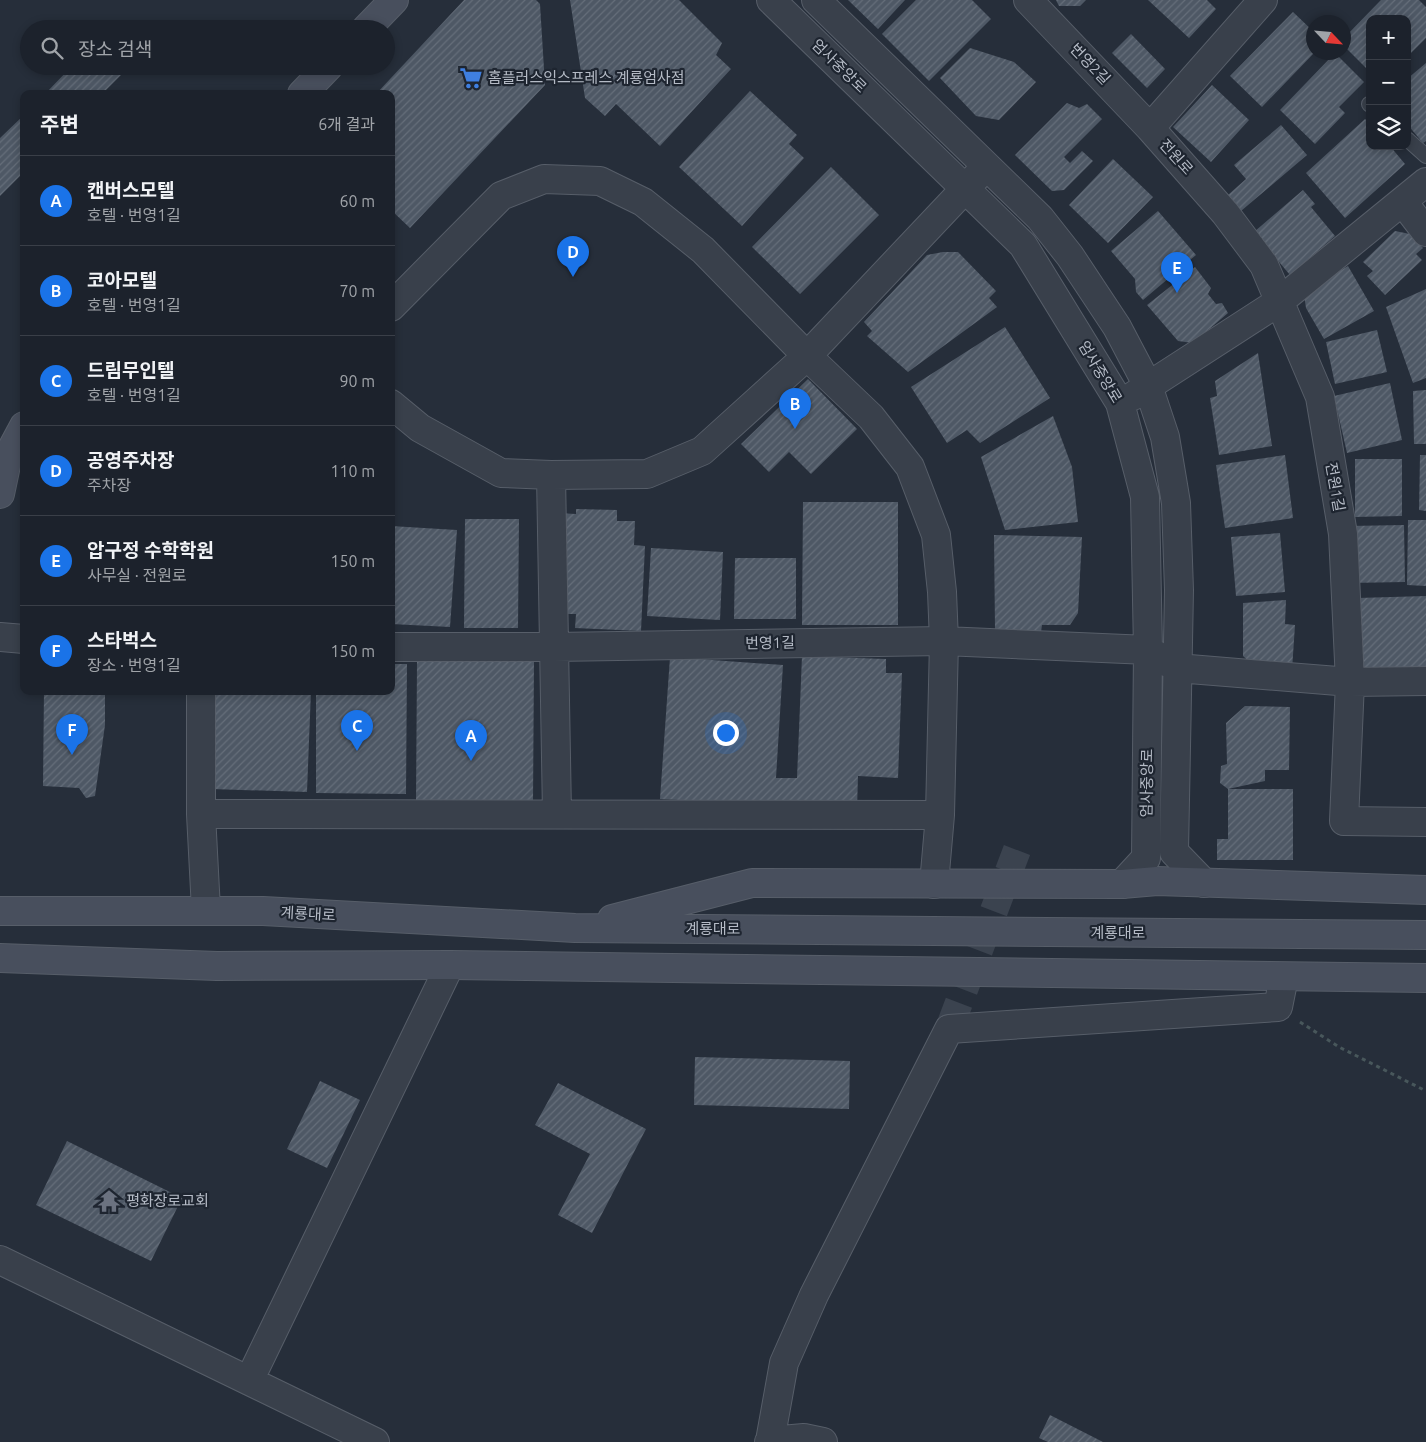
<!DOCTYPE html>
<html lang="ko">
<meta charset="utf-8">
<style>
:root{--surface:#1c222c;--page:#252a34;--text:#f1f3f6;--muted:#a0a4a9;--line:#3a3f48;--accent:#1a73e8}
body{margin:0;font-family:Ubuntu,"Noto Sans KR",sans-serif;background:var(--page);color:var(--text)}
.controls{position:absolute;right:15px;top:15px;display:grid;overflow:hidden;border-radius:10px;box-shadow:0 2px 8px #0003}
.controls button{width:45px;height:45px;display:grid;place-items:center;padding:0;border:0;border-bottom:1px solid var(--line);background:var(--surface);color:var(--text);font:25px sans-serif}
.compass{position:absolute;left:1306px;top:15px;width:45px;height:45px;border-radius:50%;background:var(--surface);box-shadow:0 2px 8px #0003;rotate:116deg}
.you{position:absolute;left:725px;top:732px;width:18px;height:18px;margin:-12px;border:4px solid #fff;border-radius:50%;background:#1a73e8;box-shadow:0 0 0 8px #1a73e833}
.badge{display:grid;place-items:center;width:32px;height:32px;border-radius:50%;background:var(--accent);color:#fff;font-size:16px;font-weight:700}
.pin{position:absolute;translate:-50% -41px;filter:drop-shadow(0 1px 2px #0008)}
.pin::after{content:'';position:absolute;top:26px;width:18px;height:15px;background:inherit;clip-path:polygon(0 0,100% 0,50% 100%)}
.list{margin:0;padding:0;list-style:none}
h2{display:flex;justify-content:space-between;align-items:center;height:65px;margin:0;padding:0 20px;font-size:21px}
h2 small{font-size:16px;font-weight:400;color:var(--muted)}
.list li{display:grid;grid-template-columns:32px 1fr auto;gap:15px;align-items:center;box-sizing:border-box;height:90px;padding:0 20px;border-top:1px solid var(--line)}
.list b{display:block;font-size:19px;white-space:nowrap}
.list p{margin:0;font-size:16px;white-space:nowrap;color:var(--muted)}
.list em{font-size:16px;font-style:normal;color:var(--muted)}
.icon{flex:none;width:28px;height:28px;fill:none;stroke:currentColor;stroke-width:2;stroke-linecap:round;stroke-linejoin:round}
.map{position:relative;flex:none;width:1426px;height:1442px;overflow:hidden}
.search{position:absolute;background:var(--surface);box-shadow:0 2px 8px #0003;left:20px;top:20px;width:375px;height:55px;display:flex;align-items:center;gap:12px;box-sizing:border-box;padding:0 18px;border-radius:28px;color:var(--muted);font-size:19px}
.panel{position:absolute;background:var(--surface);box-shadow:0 2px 8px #0003;left:20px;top:90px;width:375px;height:605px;border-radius:10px}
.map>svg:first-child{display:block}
.building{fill:url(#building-hatch)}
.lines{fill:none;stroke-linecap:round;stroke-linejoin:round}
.street-tunnel{stroke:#3b434f;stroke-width:28;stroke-dasharray:28 14;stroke-linecap:butt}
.lane-casing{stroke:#575e69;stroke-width:16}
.street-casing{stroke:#575e69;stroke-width:30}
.secondary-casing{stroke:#575e69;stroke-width:30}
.path{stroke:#48575b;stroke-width:3;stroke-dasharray:4 4;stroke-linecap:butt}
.lane{stroke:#39404b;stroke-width:14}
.street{stroke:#39404b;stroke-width:28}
.secondary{stroke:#484f5d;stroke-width:28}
.labels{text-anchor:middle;stroke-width:4.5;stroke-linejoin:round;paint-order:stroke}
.street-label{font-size:15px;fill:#b5bbc6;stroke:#1e2530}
.poi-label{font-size:15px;fill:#b5bbc6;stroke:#1e2530;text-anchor:start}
</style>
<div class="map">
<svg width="1426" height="1442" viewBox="0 0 1426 1442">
<defs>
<pattern id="building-hatch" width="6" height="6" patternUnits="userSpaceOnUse" patternTransform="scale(1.25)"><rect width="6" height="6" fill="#4e5865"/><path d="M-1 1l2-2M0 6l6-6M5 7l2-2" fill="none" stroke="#656e7a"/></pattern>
</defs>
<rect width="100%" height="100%" fill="#262e3a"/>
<path class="building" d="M464,0H536L540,4L545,85L410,228L391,210V94H376Z
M570,0H679L722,43L716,55L731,69L660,146L616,104L605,116L585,98Z
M848,0H905L878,29Z
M916,0H972L991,19L929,81L882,34Z
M1056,0H1086L1080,6H1059Z
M1148,0H1207L1216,9L1189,38Z
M1381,0H1419L1426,7V38L1407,57V19H1370V72L1344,46V38Z
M1293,12L1314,32V53L1262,107L1230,76Z
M1131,34L1165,69L1147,88L1112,53Z
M970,48L1014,62L1036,82L999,120L976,116L940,78Z
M1335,53L1364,82L1339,107L1345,113L1315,144L1280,110Z
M1426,63V141L1423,143L1407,124V79Z
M72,66H130L102,94H45Z
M1212,85L1249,120L1211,162L1173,127Z
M750,91L797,135L789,144L804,158L742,226L679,167Z
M1067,103L1079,108L1087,104L1102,119L1064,157L1070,163L1082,151L1093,161L1064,190L1052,191L1015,155Z
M24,115V172L0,196V138Z
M1365,119L1370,124V146H1390L1405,164L1345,218L1306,173Z
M1281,125L1307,155L1241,211L1228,195L1246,179L1234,165Z
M1113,159L1153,197L1108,243L1069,205Z
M831,167L879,215L800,294L752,247Z
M1303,190L1315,204L1311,207L1335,236L1290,275L1254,232Z
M1158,211L1196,255L1143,300L1136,292L1135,279L1111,251Z
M1395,231L1410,234L1423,248L1416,254L1422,260L1385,295L1367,276L1373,271L1363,262Z
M943,252H958L996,291L989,298L997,307L908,372L867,336L872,331L864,322L927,255Z
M1348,266L1374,311L1324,339L1306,308L1304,295L1308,290Z
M1195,267L1211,288L1208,294L1216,304L1222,303L1228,313L1193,343L1178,341L1147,305Z
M1426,289V378L1413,383L1386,307Z
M1005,327L1050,398L980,443L967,430L947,443L911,387Z
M1377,330L1387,372L1335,384L1326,342Z
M1258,353L1272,446L1219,455L1210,398L1217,396L1215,381Z
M808,379L857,429L811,474L789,452L769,472L741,444Z
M1390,383L1402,440L1347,453L1334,396Z
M1426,390V444H1414L1413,391Z
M1053,416L1072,467L1078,522L1005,530L981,457Z
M1285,455L1293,518L1225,528L1216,465Z
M1420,455H1426V511L1419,510Z
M1355,459H1402V516L1355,517Z
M803,502H898V625H802Z
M576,509L617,510V521H635L634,545L645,546L641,631L575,628L576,614H563L566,528H558V513L576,514Z
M465,519H519L518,628H464Z
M1408,520H1426V586L1407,585Z
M1404,525L1405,582L1350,583L1349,526Z
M391,526L457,530L450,627L391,624Z
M1280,533L1285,592L1236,596L1231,537Z
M994,535L1082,537L1078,613L1070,625H1042L1041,632L995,630Z
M651,548L723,552L720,620L647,616Z
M735,558H796V619H734Z
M1426,596V668L1359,670L1357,598Z
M1286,600L1285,624L1295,625L1292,670L1257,669L1243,656V603Z
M802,656L886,659V673H902L898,778L858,776L857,809L660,799L670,657L783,665L776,778H797Z
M417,661H534L533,803H416Z
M391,664H407L406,794L316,793V691H391Z
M44,691H105V725L95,796L86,798L79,788L43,786Z
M214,691H311L307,792L211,789Z
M1245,706L1290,707L1289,770H1265V781L1228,789H1293V860H1217V839H1228V789L1220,783L1221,766L1227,764L1226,723Z
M695,1057L850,1061L849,1109L694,1105Z
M320,1081L360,1100L327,1168L287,1149Z
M558,1083L646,1129L592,1233L558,1215L590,1154L535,1125Z
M67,1141L182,1198L151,1261L36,1205Z
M1050,1415L1103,1442H1048L1039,1438Z"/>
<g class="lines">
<path class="street-tunnel" d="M949,1029L1017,850"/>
<defs>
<path id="lane" d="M1369,104L1370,105
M1407,139L1426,156"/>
<path id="street" d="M771,0L1023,245L1120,403L1145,497L1148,650L1146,858L1122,884
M816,0L1040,218L1070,256L1117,327L1148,386L1165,437L1176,503L1179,590L1174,852L1204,883
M1028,0L1150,128L1225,213L1264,265L1320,397L1343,534L1350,682L1426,681
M1150,128L1263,0
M1403,202L1426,232
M391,307L501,196L544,179L600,181L643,202L703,250L807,356L871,417L910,467L936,535L942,592L944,641L940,815L934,884
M1133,396L1280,301L1426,182
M391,404L420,428L501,473L551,475L647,474L702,451L807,356L978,175
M551,475L557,814
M0,637L24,639
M391,647H554L944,641L1148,650L1177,668L1350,682L1344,821L1426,822
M201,691V814L206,910
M201,814L940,815
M0,1260L375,1442
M249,1381L450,965
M770,1441L804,1438L823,1442
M769,1442L770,1441L784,1363L814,1295L949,1029L1278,1007L1284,977"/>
<path id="secondary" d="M366,29L394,0
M302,94L329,66
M0,494L8,456L24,426
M0,911H263L575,928L1426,935
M612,919L752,883L1122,884L1157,881L1426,890
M0,958L217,966L450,965L1426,978"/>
</defs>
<use href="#lane" class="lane-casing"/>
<use href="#street" class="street-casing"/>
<use href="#secondary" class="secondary-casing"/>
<path class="path" d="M1300,1022L1339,1047L1426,1091"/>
<use href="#lane" class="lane"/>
<use href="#street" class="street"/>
<use href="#secondary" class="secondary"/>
</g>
<defs>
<symbol id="supermarket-bare" viewBox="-9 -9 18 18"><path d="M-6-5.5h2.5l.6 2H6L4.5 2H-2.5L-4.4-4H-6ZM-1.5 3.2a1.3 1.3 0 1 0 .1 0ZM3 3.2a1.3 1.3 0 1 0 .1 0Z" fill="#3f7fe0" stroke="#1e2530" stroke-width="2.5" paint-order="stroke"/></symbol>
<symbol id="temple-bare" viewBox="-9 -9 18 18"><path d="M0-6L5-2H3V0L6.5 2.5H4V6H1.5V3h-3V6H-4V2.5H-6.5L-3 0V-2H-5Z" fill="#6b7280" stroke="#1e2530" stroke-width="2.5" paint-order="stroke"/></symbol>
</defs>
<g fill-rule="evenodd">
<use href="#supermarket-bare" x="455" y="62" width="32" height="32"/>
<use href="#temple-bare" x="93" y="1185" width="32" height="32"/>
</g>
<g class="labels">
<g class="street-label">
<text transform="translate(1090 64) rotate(46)" y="5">번영2길</text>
<text transform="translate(839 66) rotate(44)" y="5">엄사중앙로</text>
<text transform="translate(1176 157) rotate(48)" y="5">전원로</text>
<text transform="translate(1100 372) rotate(59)" y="5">엄사중앙로</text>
<text transform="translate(1335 487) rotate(80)" y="5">전원1길</text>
<text transform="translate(770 643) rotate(-1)" y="5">번영1길</text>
<text transform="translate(1147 783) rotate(-89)" y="5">엄사중앙로</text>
<text transform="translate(308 914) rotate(3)" y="5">계룡대로</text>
<text x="713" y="934">계룡대로</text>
<text x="1118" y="938">계룡대로</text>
</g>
<g class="poi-label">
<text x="488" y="83">홈플러스익스프레스 계룡엄사점</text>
<text x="126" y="1206">평화장로교회</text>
</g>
</g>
</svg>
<div class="controls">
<button>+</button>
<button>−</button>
<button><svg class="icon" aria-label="layers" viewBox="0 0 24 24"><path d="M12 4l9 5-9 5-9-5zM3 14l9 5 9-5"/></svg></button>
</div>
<svg class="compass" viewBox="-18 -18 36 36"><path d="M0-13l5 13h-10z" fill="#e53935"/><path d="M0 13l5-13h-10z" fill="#a0a4a9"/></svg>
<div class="you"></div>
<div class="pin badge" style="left:471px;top:761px">A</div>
<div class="pin badge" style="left:795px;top:429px">B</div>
<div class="pin badge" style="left:357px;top:751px">C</div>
<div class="pin badge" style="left:573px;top:277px">D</div>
<div class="pin badge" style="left:1177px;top:293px">E</div>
<div class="pin badge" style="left:72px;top:755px">F</div>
<div class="search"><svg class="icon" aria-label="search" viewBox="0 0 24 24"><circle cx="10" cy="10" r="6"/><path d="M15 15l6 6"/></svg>장소 검색</div>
<section class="panel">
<h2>주변<small>6개 결과</small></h2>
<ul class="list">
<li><span class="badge">A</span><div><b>캔버스모텔</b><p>호텔 · 번영1길</p></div><em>60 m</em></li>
<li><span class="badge">B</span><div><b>코아모텔</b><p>호텔 · 번영1길</p></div><em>70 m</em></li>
<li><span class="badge">C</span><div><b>드림무인텔</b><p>호텔 · 번영1길</p></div><em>90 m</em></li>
<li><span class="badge">D</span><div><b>공영주차장</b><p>주차장</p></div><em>110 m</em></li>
<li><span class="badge">E</span><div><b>압구정 수학학원</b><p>사무실 · 전원로</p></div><em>150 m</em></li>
<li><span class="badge">F</span><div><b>스타벅스</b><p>장소 · 번영1길</p></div><em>150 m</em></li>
</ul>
</section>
</div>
